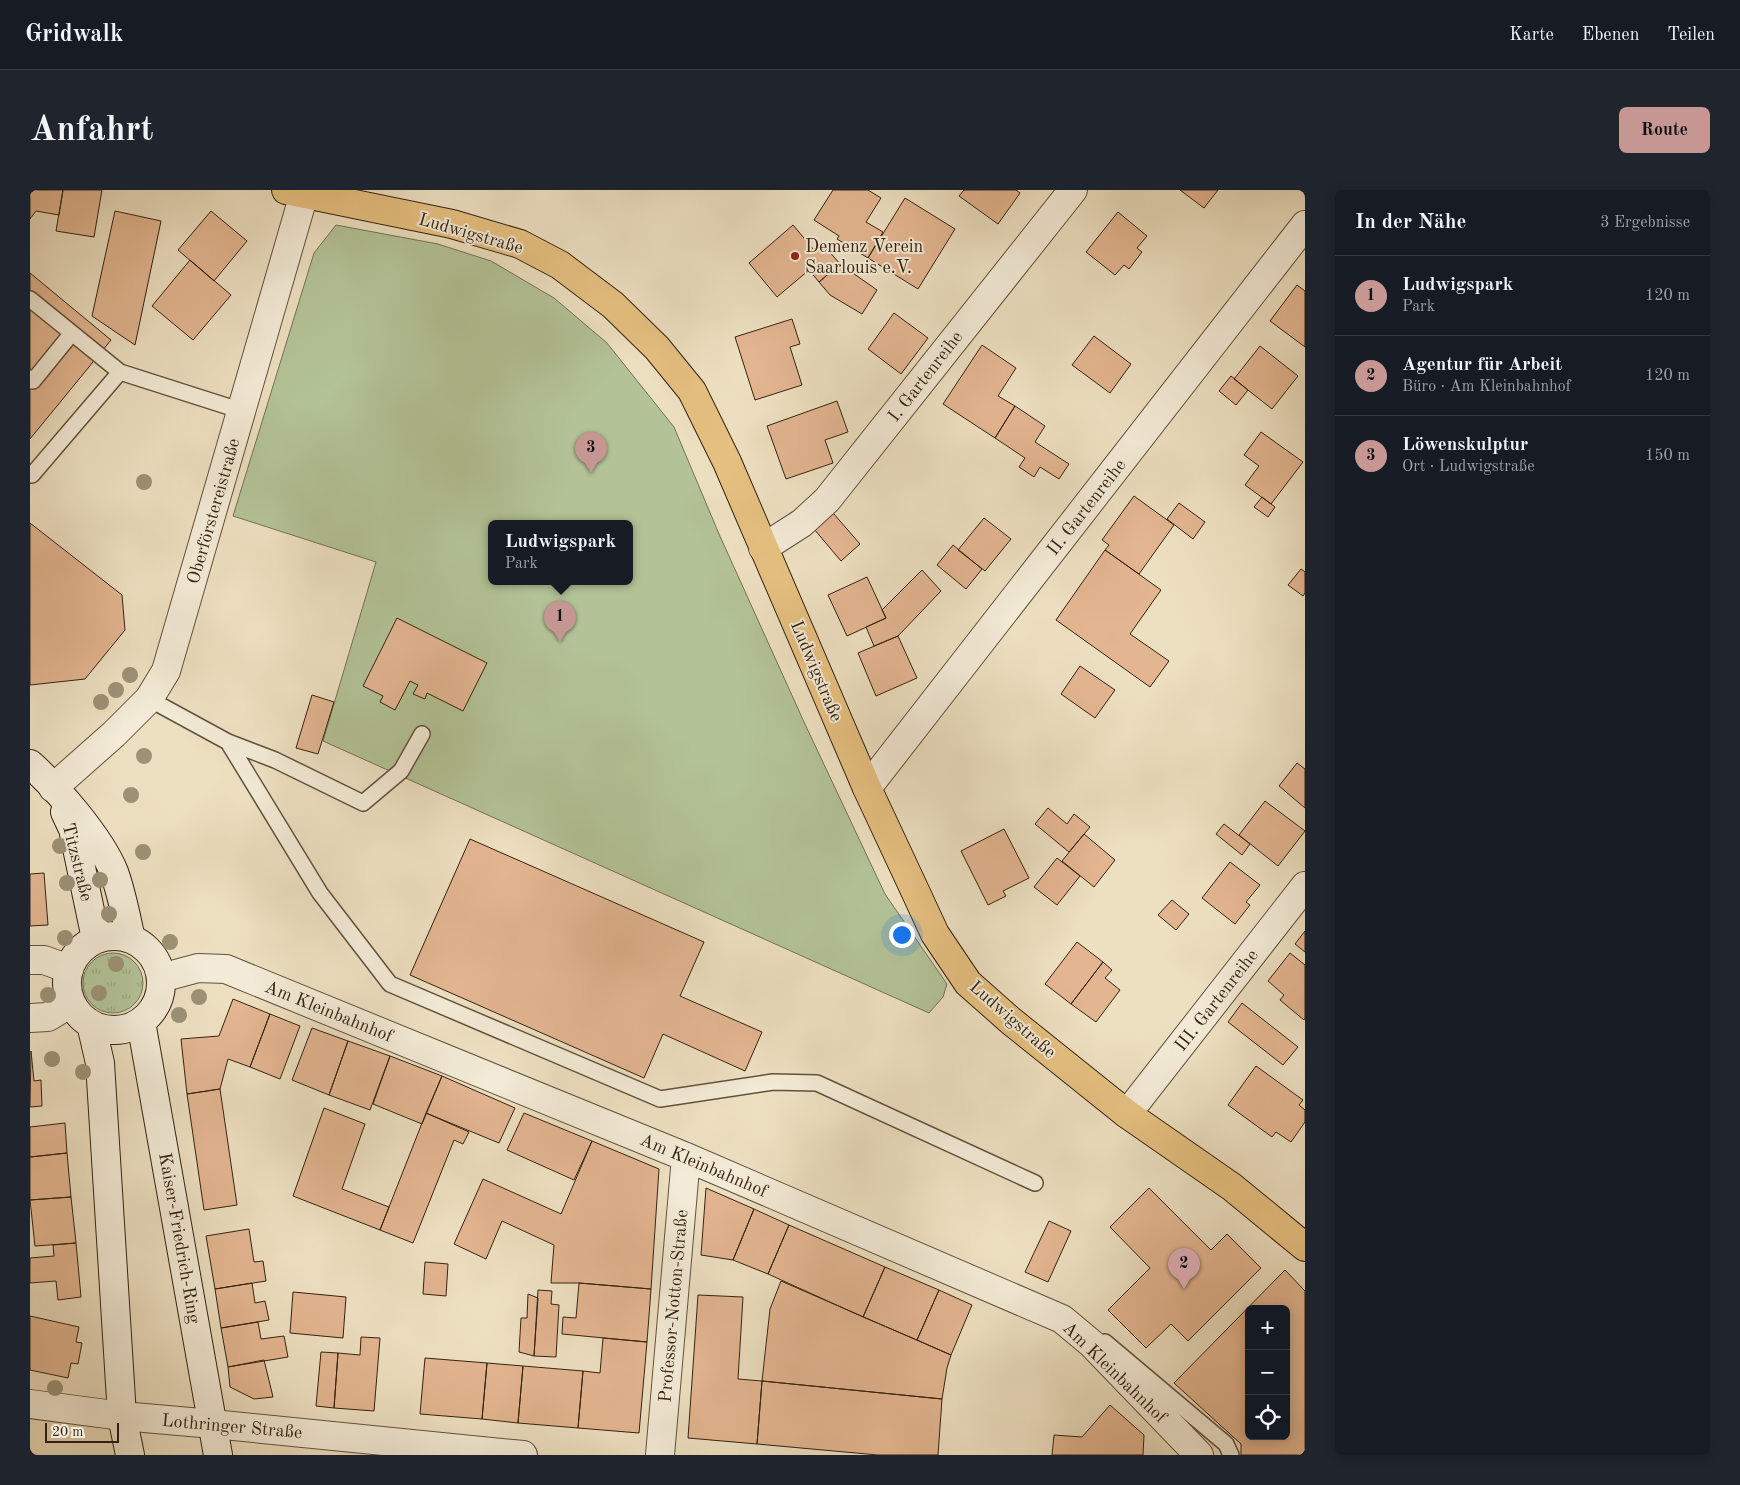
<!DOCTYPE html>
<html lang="de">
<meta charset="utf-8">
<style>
:root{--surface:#171b24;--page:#20242c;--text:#f1f3f6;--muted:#9ea1a6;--line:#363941;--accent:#c59692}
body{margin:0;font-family:"Old Standard TT",serif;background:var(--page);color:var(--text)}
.controls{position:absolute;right:15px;bottom:15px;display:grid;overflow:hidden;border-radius:8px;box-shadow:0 2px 12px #0003}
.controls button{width:45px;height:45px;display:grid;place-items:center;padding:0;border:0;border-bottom:1px solid var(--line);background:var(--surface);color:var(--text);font:25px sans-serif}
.scale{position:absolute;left:15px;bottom:12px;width:74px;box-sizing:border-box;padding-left:5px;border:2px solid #342210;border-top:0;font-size:14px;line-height:18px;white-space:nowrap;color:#342210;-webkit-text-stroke:4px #f3ebd7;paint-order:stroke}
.you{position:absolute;left:871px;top:744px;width:18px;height:18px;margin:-12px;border:4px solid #fff;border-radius:50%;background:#1a73e8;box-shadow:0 0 0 8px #1a73e833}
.badge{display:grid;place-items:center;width:32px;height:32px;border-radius:50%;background:var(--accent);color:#111;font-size:16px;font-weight:700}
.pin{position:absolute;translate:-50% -41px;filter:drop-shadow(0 1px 2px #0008)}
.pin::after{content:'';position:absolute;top:26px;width:18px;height:15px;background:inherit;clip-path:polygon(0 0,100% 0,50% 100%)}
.popup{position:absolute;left:458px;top:330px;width:145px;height:65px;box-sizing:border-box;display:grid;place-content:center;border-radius:8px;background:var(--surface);filter:drop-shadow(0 1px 4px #0005);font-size:16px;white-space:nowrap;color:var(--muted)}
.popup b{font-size:19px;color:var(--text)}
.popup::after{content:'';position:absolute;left:50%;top:100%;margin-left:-10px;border:10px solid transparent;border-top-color:var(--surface)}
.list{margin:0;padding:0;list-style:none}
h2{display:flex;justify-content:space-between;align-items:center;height:65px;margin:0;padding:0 20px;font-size:21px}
h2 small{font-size:16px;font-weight:400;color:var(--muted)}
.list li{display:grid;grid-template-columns:32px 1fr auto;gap:15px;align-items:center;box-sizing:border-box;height:80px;padding:0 20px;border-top:1px solid var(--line)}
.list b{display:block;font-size:19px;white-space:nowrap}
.list p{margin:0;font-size:16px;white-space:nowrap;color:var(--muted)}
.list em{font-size:16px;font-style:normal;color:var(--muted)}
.icon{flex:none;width:28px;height:28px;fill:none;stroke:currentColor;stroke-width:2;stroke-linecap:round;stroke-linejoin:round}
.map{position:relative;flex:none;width:1275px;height:1265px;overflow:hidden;border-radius:8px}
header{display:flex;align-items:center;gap:30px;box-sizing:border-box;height:70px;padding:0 25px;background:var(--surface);border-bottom:1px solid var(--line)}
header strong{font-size:24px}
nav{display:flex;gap:28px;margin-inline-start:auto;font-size:18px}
.intro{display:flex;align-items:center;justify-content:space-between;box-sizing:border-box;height:120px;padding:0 30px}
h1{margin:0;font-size:35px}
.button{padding:12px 22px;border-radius:8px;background:var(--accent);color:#111;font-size:18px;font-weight:700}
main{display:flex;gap:30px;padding:0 30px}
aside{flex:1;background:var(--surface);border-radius:8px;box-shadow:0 2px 12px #0003}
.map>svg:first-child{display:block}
.grass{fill:url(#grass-tufts);stroke:#747254}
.park{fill:#b3c397;stroke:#747254;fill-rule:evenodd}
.building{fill:#e3b691;stroke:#342210;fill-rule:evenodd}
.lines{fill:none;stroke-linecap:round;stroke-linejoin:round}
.lane-casing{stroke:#62523c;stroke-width:18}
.street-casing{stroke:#62523c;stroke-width:30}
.secondary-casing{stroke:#342210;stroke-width:30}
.primary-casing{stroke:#342210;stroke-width:30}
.lane{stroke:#f3ebd7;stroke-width:15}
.street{stroke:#f3ebd7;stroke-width:28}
.secondary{stroke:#f3ebd7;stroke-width:28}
.primary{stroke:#e6c080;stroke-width:28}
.tree{fill:#9c9276}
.poi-dot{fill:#8f2418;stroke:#f3ebd7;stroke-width:2}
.labels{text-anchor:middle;stroke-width:4;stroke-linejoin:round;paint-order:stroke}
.street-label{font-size:18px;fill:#342210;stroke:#f3ebd7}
.poi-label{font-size:18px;fill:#342210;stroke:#f3ebd7;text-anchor:start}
</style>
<header>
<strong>Gridwalk</strong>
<nav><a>Karte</a><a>Ebenen</a><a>Teilen</a></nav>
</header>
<div class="intro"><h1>Anfahrt</h1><a class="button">Route</a></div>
<main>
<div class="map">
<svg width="1275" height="1265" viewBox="0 0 1275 1265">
<defs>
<pattern id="grass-tufts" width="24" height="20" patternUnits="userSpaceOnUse" patternTransform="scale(1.25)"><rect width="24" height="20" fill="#b3c397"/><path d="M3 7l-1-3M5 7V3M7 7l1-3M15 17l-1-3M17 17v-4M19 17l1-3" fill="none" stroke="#9ba781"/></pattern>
</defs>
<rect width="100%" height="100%" fill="#ede0c1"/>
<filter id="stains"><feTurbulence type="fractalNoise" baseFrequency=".004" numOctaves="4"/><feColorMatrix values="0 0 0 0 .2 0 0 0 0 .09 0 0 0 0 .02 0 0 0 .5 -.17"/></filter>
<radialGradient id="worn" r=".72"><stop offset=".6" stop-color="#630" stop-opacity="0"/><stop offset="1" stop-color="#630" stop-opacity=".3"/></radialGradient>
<path class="grass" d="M53 793a30 30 0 1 1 60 0a30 30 0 1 1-60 0Z"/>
<path class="park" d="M306,35L408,54L461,71L524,108L577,153L644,237L689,344L774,532L855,704L917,794L913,807L899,823L293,551L346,372L203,326L284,63ZM461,333H599V391H461Z"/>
<path class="building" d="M0,0H33L29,25L6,21L0,29Z
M33,0H72L64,47L26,41Z
M803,0H838L851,8L836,32L853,42L838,68L807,49L809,46L784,30Z
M934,0H986L990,3L968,34L929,6Z
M1150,0H1188L1174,18Z
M875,8L925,39L888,99L838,68Z
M85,21L131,31L105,155L62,126Z
M181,21L217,51L184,91L148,60Z
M1088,22L1117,46L1107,58L1112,62L1099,79L1094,75L1085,85L1056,62Z
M763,35L784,60L792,53L810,74L789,92L779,80L747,107L719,73Z
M160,70L201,105L163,150L122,116Z
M810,74L847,100L832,124L800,105L789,92Z
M0,83L81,150L0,249Z
M1267,95L1275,101V157L1240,131Z
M864,123L898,148L871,184L838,159Z
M762,129L770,154L760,157L772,195L725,210L705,147Z
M1064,146L1101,174L1080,203L1042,175Z
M952,155L986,178L968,206L985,216L965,248L913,214Z
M1230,156L1268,186L1242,219L1204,189Z
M1201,186L1218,200L1206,215L1189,201Z
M807,211L818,242L795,250L803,273L756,289L737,236Z
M985,216L1015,236L1005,252L1039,274L1029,289L1010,277L1004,287L989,277L995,268L965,248Z
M1231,242L1273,272L1241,314L1215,295L1229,276L1214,265Z
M1104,306L1144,335L1109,384L1075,360L1079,355L1072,350Z
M1232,307L1245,317L1238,327L1224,317Z
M1149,313L1175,332L1163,349L1137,329Z
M803,323L830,354L811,371L784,339Z
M954,328L981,349L955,381L928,360Z
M0,333L92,405L95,440L55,489L0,495Z
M923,355L952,379L936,399L907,375Z
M1075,360L1131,400L1100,444L1139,471L1120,497L1026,430Z
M1271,379L1275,382V403L1273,406L1258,395Z
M892,380L911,401L868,446L844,456L836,437L856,428L852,420Z
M837,387L856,428L817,446L798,405Z
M367,428L457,473L433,521L397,503L395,509L383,504L388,495L380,491L365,520L350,512L353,506L333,496Z
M868,446L887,488L846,506L828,463Z
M1050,476L1085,500L1065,528L1031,504Z
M282,505L304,512L288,564L266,558Z
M1267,573L1275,579V618L1249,596Z
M1235,611L1275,641L1248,676L1209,645Z
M1018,618L1037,634L1044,624L1060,637L1039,662L1005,634Z
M1194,634L1220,654L1212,665L1186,644Z
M974,639L999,688L973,701L976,706L958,715L931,661Z
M1054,644L1085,670L1064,697L1032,671Z
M440,649L674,752L650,806L732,842L715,881L633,844L614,888L380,785Z
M1027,668L1050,686L1027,715L1004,697Z
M1200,672L1230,695L1216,712L1220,715L1205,734L1172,708Z
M14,683L18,735L0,736V684Z
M1142,710L1159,724L1146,740L1128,725Z
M1275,741V762L1265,754Z
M1047,752L1073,772L1041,814L1015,794Z
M1260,763L1275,775V828L1274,830L1250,810L1254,805L1238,791Z
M1073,772L1082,780L1075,788L1090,800L1066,832L1041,814Z
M203,809L240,824L220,877L198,869L190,899L157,904L151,849L189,846Z
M1212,813L1268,857L1253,875L1198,832Z
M240,824L270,836L250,889L220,877Z
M282,838L318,851L299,905L262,890Z
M318,851L360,866L340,920L299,905Z
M1,861L4,891L11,890L12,916L0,917Z
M360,866L412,886L392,934L343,914Z
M1226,876L1273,910L1269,915L1275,920V932L1261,952L1246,942L1242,947L1198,915Z
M412,886L485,918L469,953L396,923Z
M190,899L207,1015L174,1020L157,904Z
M294,918L335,934L312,999L359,1017L350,1040L263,1006Z
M396,923L439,942L433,954L424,950L383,1053L350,1040Z
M494,923L562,951L544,990L477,960Z
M35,933L37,963L0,967V937Z
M562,951L629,979L621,1099L549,1093H521L524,1055L472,1031L456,1069L424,1054L453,989L531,1024Z
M37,963L41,1007L0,1010V967Z
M676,998L724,1019L703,1070L671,1065Z
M1119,998L1181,1060L1197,1044L1231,1078L1158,1151L1141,1134L1116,1158L1078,1120L1120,1078L1080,1037Z
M41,1007L46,1053L5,1056L0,1010Z
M724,1019L759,1035L738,1084L703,1070Z
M1019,1031L1041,1041L1018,1092L995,1082Z
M759,1035L855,1077L833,1127L738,1084Z
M219,1039L224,1072L233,1071L236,1091L185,1099L176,1046Z
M46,1053L51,1107L28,1110L26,1091L0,1093V1068L24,1066L23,1055Z
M395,1072L418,1074L416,1106L393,1104Z
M855,1077L909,1100L887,1150L833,1127Z
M1255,1080L1275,1101V1265H1211V1254L1144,1193ZM1219,1119H1256V1246H1219Z
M751,1091L921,1165L917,1178L912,1209L732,1191L740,1119Z
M222,1093L225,1113L235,1111L239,1130L191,1138L185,1099Z
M549,1093L621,1099L617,1152L532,1144L533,1127L546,1128Z
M508,1100L522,1101L521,1114L529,1115L526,1167L504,1166Z
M909,1100L942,1115L921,1165L887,1150Z
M263,1102L316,1107L313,1148L260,1143Z
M498,1104L508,1108L504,1166L489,1162L491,1128H497Z
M668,1105L713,1107L708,1189L732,1191L727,1254L658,1248Z
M0,1126L49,1137L46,1152L52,1153L48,1174L41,1173L38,1188L0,1180Z
M228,1132L231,1149L254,1146L258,1167L198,1177L191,1138Z
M331,1147L350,1148L344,1221L304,1218L308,1163L330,1165Z
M573,1148L617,1152L609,1243L548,1238L553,1181L570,1183Z
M291,1162L308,1163L304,1218L286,1216Z
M395,1168L457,1173L452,1229L390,1224Z
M234,1170L243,1207L224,1209L200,1197L198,1177Z
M457,1173L493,1176L488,1233L452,1229Z
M493,1176L553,1181L548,1238L488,1233Z
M732,1191L912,1209L908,1265H848L727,1254Z
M1080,1215L1114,1245L1113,1265H1022L1024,1245L1052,1247Z"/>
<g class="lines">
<defs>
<path id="lane" d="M0,109L90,182L212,221
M0,188L3,191L42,143
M0,283L2,285L90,182
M119,509L198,552L245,570L333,613L371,581L392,544
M198,552L290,703L360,794L630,909L743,892L787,893L1005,993
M1075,1152L1196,1254L1201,1265"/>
<path id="street" d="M733,358L772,333L797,310L1043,0
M23,598L84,544L119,509L136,481L274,4
M837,598L1275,35
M0,770H14L39,779
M131,788L168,778L196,779L656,967L1032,1129L1062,1154L1169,1265
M0,828L18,827L41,813
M1097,924L1275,696
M0,1214L92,1226L183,1234L493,1265
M630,1265L656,967"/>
<path id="secondary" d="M0,574C28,599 70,648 84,682C92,704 96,727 101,749
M35,622L43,639L66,749
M37 793a47 47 0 1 1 94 0a47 47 0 1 1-94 0Z
M111,832L188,1265
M61,834L70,873L92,1226L100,1265"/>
<path id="primary" d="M256,0L422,34L490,54L530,75L583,115L627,158L662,201L697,272L837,598L880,690L905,744L938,793L981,831L1097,924L1202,997L1275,1057"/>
</defs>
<use href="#lane" class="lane-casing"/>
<use href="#street" class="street-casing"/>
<use href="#secondary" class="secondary-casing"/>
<use href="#primary" class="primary-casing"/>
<use href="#lane" class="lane"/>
<use href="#street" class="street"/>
<use href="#secondary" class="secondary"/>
<use href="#primary" class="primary"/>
</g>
<g class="tree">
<circle cx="114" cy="292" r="8"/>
<circle cx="100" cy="485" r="8"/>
<circle cx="86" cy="500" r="8"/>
<circle cx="71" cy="512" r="8"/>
<circle cx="114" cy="566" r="8"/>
<circle cx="101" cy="605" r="8"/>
<circle cx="30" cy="656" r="8"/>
<circle cx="113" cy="662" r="8"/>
<circle cx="70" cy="690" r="8"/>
<circle cx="37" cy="693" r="8"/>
<circle cx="79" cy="724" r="8"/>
<circle cx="35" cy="748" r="8"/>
<circle cx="140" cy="752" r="8"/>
<circle cx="86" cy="774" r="8"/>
<circle cx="69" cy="803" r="8"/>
<circle cx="18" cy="805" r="8"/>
<circle cx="169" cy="807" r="8"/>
<circle cx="149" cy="825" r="8"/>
<circle cx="22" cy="869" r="8"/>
<circle cx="53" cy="882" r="8"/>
<circle cx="25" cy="1198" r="8"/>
</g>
<circle class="poi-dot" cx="765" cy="66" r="5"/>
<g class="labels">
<g class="street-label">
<text transform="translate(441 43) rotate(16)" y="6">Ludwigstraße</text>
<text transform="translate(895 186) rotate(-52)" y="6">I. Gartenreihe</text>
<text transform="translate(1056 317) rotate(-52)" y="6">II. Gartenreihe</text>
<text transform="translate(183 321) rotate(-74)" y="6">Oberförstereistraße</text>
<text transform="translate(787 481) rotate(67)" y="6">Ludwigstraße</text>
<text transform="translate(48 672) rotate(76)" y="6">Titzstraße</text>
<text transform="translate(1186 810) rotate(-52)" y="6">III. Gartenreihe</text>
<text transform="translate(299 821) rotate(22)" y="6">Am Kleinbahnhof</text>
<text transform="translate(983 829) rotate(41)" y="6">Ludwigstraße</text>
<text transform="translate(674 975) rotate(23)" y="6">Am Kleinbahnhof</text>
<text transform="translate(150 1048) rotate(80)" y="6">Kaiser-Friedrich-Ring</text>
<text transform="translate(643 1116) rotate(-85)" y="6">Professor-Notton-Straße</text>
<text transform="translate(1085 1182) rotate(44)" y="6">Am Kleinbahnhof</text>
<text transform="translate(202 1236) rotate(5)" y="6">Lothringer Straße</text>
</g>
<g class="poi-label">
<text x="775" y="62">Demenz Verein<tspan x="775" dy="21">Saarlouis e.V.</tspan></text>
</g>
</g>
<rect width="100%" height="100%" filter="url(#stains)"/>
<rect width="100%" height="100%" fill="url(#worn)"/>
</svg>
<div class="controls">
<button>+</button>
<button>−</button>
<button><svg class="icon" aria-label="locate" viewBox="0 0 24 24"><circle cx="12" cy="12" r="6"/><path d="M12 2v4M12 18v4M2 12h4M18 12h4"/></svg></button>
</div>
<div class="scale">20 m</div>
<div class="you"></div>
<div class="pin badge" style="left:530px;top:452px">1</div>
<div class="popup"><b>Ludwigspark</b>Park</div>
<div class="pin badge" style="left:1154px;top:1099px">2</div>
<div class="pin badge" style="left:561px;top:283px">3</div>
</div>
<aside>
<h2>In der Nähe<small>3 Ergebnisse</small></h2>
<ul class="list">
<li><span class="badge">1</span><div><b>Ludwigspark</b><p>Park</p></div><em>120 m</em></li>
<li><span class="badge">2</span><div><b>Agentur für Arbeit</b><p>Büro · Am Kleinbahnhof</p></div><em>120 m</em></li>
<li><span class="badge">3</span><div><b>Löwenskulptur</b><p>Ort · Ludwigstraße</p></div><em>150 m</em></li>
</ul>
</aside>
</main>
